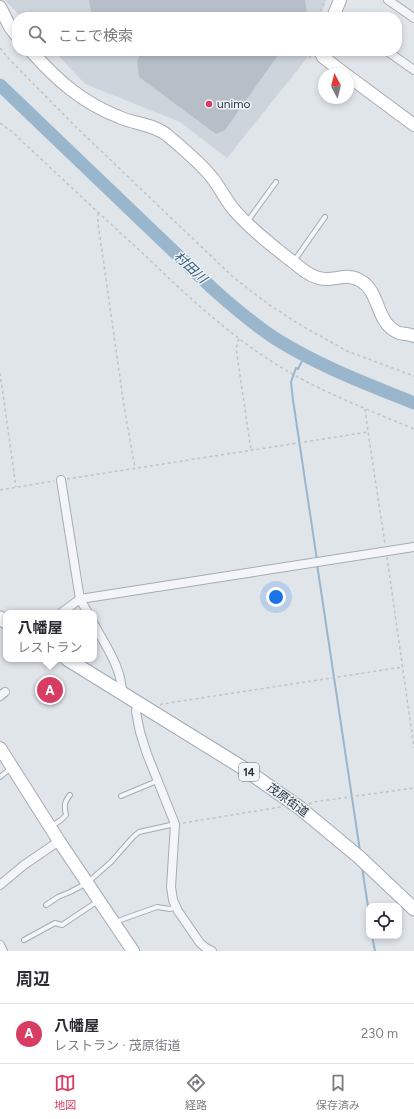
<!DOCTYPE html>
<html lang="ja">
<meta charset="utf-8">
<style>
:root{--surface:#fff;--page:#f7f7f7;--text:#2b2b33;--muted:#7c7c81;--line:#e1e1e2;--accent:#d73d62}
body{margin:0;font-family:Figtree,"Noto Sans JP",sans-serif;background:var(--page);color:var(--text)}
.controls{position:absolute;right:12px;bottom:12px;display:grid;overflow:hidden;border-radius:8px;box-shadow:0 2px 6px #0003}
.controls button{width:36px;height:36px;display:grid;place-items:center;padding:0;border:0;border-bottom:1px solid var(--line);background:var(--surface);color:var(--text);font:20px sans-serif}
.compass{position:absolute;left:318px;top:68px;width:36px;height:36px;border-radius:50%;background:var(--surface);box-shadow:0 2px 6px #0003;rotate:353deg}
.you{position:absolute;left:276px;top:597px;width:14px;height:14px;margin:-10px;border:3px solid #fff;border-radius:50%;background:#1a73e8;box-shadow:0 0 0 6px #1a73e833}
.badge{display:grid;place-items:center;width:26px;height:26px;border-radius:50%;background:var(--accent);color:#fff;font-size:13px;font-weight:700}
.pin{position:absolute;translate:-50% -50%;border:2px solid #fff;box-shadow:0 1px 4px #0006}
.popup{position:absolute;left:3px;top:610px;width:94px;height:52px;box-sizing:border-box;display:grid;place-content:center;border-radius:8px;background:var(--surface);filter:drop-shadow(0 1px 3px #0005);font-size:13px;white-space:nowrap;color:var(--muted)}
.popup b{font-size:15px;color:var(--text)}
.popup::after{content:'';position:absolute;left:50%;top:100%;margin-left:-8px;border:8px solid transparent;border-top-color:var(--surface)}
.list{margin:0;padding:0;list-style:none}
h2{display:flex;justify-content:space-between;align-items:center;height:52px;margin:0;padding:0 16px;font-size:17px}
h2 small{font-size:13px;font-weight:400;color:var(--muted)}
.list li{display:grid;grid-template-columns:26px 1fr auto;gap:12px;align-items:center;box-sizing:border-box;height:60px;padding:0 16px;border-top:1px solid var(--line)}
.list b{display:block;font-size:15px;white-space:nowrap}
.list p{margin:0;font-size:13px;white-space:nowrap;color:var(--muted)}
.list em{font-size:13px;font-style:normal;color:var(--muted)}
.icon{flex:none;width:22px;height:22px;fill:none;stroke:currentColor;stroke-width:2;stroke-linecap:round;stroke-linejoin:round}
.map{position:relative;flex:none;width:414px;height:951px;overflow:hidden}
.search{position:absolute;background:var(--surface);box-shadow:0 2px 6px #0003;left:12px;right:12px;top:12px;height:44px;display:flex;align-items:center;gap:10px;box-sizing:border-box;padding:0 14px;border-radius:16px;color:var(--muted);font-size:15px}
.sheet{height:112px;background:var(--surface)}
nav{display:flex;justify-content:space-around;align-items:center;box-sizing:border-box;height:56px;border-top:1px solid var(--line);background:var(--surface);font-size:11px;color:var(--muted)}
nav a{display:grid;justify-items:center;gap:2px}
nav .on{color:var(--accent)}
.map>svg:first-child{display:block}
.built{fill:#ced4dc}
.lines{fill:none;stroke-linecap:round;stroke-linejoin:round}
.stream{stroke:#99b6cc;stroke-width:2}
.river{stroke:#99b6cc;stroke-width:13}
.building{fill:#b7bec8}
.lane-casing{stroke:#a5acb5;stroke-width:6}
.street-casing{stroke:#a5acb5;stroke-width:10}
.secondary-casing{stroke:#a5acb5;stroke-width:14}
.primary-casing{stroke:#9faab6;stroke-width:15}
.path{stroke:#bec3c9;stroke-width:1.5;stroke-dasharray:3 3;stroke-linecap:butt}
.lane{stroke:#f3f5f8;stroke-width:4}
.street{stroke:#f3f5f8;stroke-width:8}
.secondary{stroke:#fff;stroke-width:12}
.primary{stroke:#fff;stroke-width:13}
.poi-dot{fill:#d73d62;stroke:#f0f4f7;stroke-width:1.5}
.labels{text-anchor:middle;stroke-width:3;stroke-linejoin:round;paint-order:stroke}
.shield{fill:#f0f4f7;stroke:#636e79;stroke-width:1}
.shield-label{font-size:11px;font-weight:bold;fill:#273443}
.poi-label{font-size:12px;fill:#273443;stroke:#f0f4f7;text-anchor:start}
.street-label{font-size:12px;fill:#273443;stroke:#f0f4f7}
.water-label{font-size:13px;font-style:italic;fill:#2f5779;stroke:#f0f4f7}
</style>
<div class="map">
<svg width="414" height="951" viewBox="0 0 414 951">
<rect width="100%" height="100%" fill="#e0e5ea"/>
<path class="built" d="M5,0H326L320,17H21Z
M54,51H309L307,58L227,158L180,122L85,84Z"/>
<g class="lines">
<path class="stream" d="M305,355L298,369L296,368L291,382L293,400L317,560
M317,564L360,851
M362,867L369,913
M372,936L375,951"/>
<path class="river" d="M0,85L212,288C232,306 253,324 276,339C319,366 367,384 414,403"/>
</g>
<path class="building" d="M89,0H305L307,14L305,17H94L91,11Z
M142,51H281L225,130L216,134L139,77L137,61Z"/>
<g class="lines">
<defs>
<path id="lane" d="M247,222L276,182
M294,261L325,217
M0,777L10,769
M121,796L157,781
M52,826L61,820L66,815C64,806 64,802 70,795
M46,905L58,897L70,892L87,883L111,862L133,837L139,832L175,824
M115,922L157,907L170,909L176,907
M24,940L55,923L62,925L98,901"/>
<path id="street" d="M388,0L414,18
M387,51L414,70
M61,480L80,599L88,613
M61,613L80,599L414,547
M94,624C105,645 122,668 122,693
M0,696L5,692
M137,703L136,712L140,732L147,754L175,824L171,887L173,900L178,911L200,943L206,948L212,951
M0,885L24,865L59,841
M0,945L3,951"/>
<path id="secondary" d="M0,7L10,27L17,36
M333,17L340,0
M31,51C57,80 81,102 119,117C134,124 154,124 167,135C181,147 202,164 213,179C221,189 226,201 235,211C251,229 270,244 289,259C295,263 300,268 306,272C312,276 319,279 326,279C339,279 349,273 361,281C381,293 375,323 399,333C404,334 409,334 414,336
M320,51L323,57L345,74
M348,76L414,125
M0,748L59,841L133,951"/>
<path id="primary" d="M0,618L6,622
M67,659L243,768L300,808L359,857L414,909"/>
</defs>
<use href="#lane" class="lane-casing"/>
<use href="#street" class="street-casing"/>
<use href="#secondary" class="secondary-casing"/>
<use href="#primary" class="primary-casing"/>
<path class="path" d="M318,17L325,0
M0,48L10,60L76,127L233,277L268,304L302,326L347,351L414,376
M306,51L309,57H312
M0,123L11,131C53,170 94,209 136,247C176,285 216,324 262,355C308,387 362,407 414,429
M98,213V223L124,406L135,468
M239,339L236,348L251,450
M0,373L16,487
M365,409L368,432L385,544
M67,479L368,432
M0,490L54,481
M387,557L414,748
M160,705L162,704L403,667
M309,804L313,802L414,788
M183,823L281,807"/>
<use href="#lane" class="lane"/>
<use href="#street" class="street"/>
<use href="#secondary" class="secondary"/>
<use href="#primary" class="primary"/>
</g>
<circle class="poi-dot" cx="209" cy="104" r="4"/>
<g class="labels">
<rect class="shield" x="239" y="763" width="20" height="18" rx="3"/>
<g class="shield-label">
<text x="249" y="776">14</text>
</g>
<g class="poi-label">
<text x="217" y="108">unimo</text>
</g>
<g class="street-label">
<text transform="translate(288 800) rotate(36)" y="4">茂原街道</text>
</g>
<g class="water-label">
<text transform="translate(191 267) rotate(43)" y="5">村田川</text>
</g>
</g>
</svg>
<div class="controls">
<button><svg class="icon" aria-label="locate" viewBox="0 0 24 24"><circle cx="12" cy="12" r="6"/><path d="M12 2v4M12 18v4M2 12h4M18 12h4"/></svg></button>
</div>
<svg class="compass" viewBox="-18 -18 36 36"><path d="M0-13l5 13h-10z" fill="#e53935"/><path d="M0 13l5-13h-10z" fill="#7c7c81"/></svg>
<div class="you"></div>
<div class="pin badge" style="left:50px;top:690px">A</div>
<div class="popup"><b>八幡屋</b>レストラン</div>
<div class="search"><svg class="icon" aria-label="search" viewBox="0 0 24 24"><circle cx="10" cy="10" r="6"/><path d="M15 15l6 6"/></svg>ここで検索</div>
</div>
<section class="sheet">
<h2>周辺<small></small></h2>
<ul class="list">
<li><span class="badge">A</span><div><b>八幡屋</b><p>レストラン · 茂原街道</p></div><em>230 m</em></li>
</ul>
</section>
<nav>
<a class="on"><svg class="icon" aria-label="map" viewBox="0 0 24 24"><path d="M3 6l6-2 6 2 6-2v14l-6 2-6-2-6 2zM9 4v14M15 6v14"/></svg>地図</a>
<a><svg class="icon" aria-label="directions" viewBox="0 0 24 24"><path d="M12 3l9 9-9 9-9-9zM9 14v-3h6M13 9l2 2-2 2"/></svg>経路</a>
<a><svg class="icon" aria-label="saved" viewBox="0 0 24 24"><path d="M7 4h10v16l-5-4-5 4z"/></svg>保存済み</a>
</nav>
